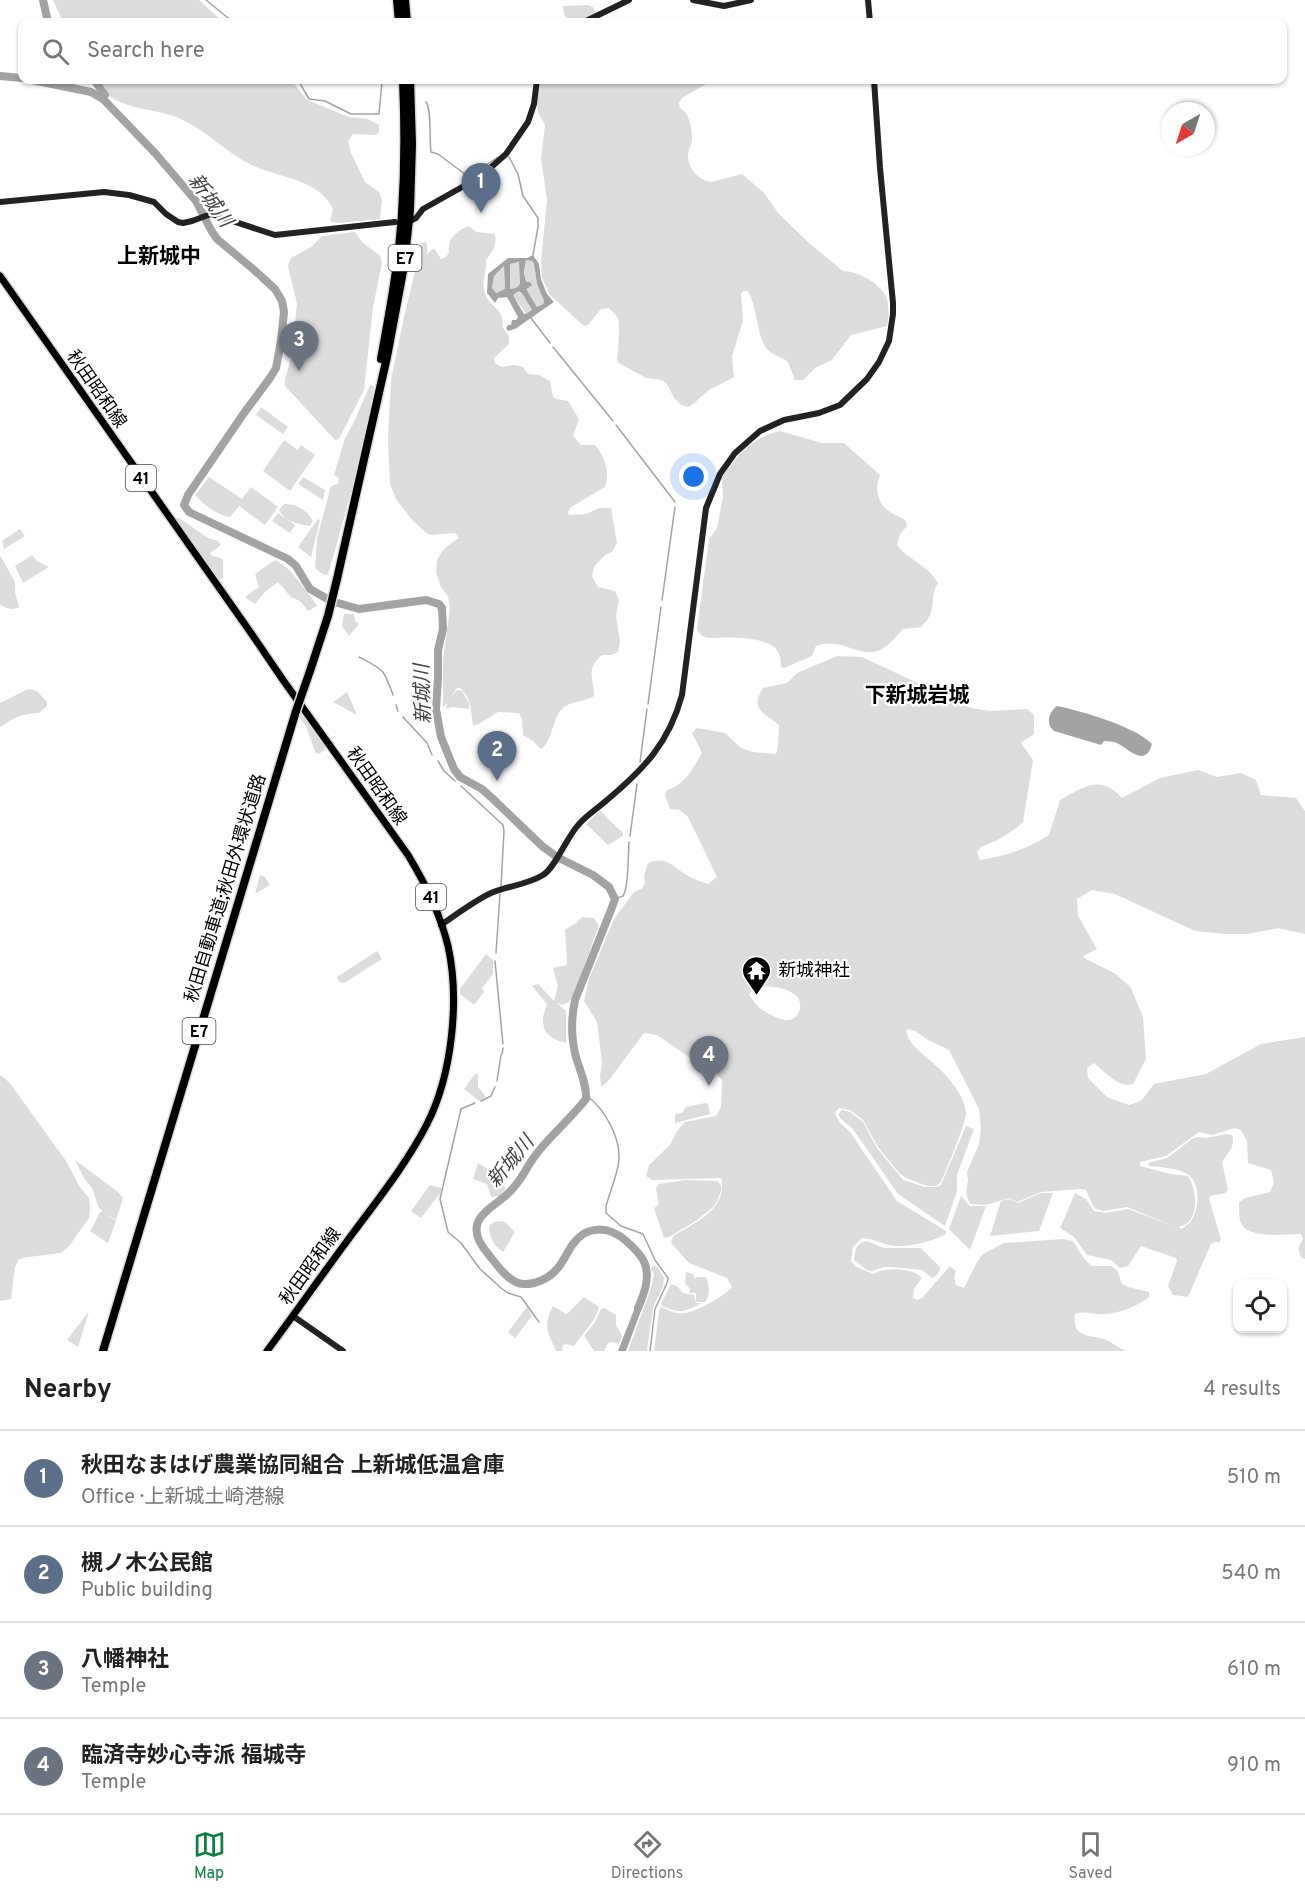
<!DOCTYPE html>
<meta charset="utf-8">
<style>
:root{--surface:#fff;--page:#f2f2f2;--text:#222;--muted:#767676;--line:#e0e0e0;--accent:#0b8043}
body{margin:0;font-family:Overpass,"Noto Sans JP",sans-serif;background:var(--page);color:var(--text)}
.controls{position:absolute;right:18px;bottom:18px;display:grid;overflow:hidden;border-radius:12px;box-shadow:0 2px 4px #0004}
.controls button{width:54px;height:54px;display:grid;place-items:center;padding:0;border:0;border-bottom:2px solid var(--line);background:var(--surface);color:var(--text);font:30px sans-serif}
.compass{position:absolute;left:1161px;top:102px;width:54px;height:54px;border-radius:50%;background:var(--surface);box-shadow:0 2px 4px #0004;rotate:219deg}
.you{position:absolute;left:694px;top:477px;width:21px;height:21px;margin:-15px;border:4px solid #fff;border-radius:50%;background:#1a73e8;box-shadow:0 0 0 9px #1a73e833}
.badge{display:grid;place-items:center;width:39px;height:39px;border-radius:50%;background:var(--accent);color:#fff;font-size:20px;font-weight:700}
.pin{position:absolute;translate:-50% -50px;filter:drop-shadow(0 2px 3px #0008)}
.pin::after{content:'';position:absolute;top:32px;width:21px;height:18px;background:inherit;clip-path:polygon(0 0,100% 0,50% 100%)}
.list{margin:0;padding:0;list-style:none}
h2{display:flex;justify-content:space-between;align-items:center;height:78px;margin:0;padding:0 24px;font-size:26px}
h2 small{font-size:20px;font-weight:400;color:var(--muted)}
.list li{display:grid;grid-template-columns:39px 1fr auto;gap:18px;align-items:center;box-sizing:border-box;height:96px;padding:0 24px;border-top:2px solid var(--line)}
.list b{display:block;font-size:22px;white-space:nowrap}
.list p{margin:0;font-size:20px;white-space:nowrap;color:var(--muted)}
.list em{font-size:20px;font-style:normal;color:var(--muted)}
.icon{flex:none;width:33px;height:33px;fill:none;stroke:currentColor;stroke-width:2;stroke-linecap:round;stroke-linejoin:round}
.map{position:relative;flex:none;width:1305px;height:1351px;overflow:hidden}
.search{position:absolute;background:var(--surface);box-shadow:0 2px 4px #0004;left:18px;right:18px;top:18px;height:66px;display:flex;align-items:center;gap:15px;box-sizing:border-box;padding:0 21px;border-radius:12px;color:var(--muted);font-size:22px}
.sheet{height:462px;background:var(--surface)}
nav{display:flex;justify-content:space-around;align-items:center;box-sizing:border-box;height:84px;border-top:2px solid var(--line);background:var(--surface);font-size:16px;color:var(--muted)}
nav a{display:grid;justify-items:center;gap:3px}
nav .on{color:var(--accent)}
.map>svg:first-child{display:block}
.green{fill:#dcdcdc;fill-rule:evenodd}
.water{fill:#a3a3a3;fill-rule:evenodd}
.lines{fill:none;stroke-linecap:round;stroke-linejoin:round}
.stream{stroke:#a3a3a3;stroke-width:1.5}
.river{stroke:#a3a3a3;stroke-width:8}
.primary-casing{stroke:#dbdbdb;stroke-width:10}
.highway-casing{stroke:#dbdbdb;stroke-width:11}
.secondary{stroke:#222;stroke-width:6}
.primary{stroke:#000;stroke-width:7}
.highway{stroke:#000;stroke-width:8}
.highway-bridge-casing{stroke:#dbdbdb;stroke-width:11;stroke-linecap:butt}
.highway-bridge{stroke:#000;stroke-width:8}
.labels{text-anchor:middle;stroke-width:4.5;stroke-linejoin:round;paint-order:stroke}
.shield{fill:#fff;stroke:#4c4c4c;stroke-width:1.5}
.shield-label{font-size:16px;font-weight:bold;fill:#000}
.street-label{font-size:18px;fill:#000;stroke:#fff}
.poi-label{font-size:18px;fill:#000;stroke:#fff;text-anchor:start}
.water-label{font-size:20px;font-style:italic;fill:#444;stroke:#fff}
.quarter-label{font-size:21px;font-weight:bold;fill:#000;stroke:#fff}
</style>
<div class="map">
<svg width="1305" height="1351" viewBox="0 0 1305 1351">
<rect width="100%" height="100%" fill="#fff"/>
<path class="green" d="M53,0H199L223,22H63Z
M588,5L593,7L596,14L580,22H572L564,15L563,6Z
M95,80H291L307,100L349,117L368,119L379,125V132L376,135L353,134L348,141L351,153L365,182L379,192L382,200L380,219L338,223L330,221L333,209C319,178 277,178 250,164C224,151 204,128 176,117C147,106 113,111 95,80Z
M541,80H673L678,81L713,80L682,98L679,103L680,108C689,112 692,128 692,137C693,143 688,149 688,156C688,169 699,180 711,182L742,174L764,193L779,214L809,243L843,271C857,271 877,282 884,293C890,301 889,316 887,326L851,335L832,360L815,368L803,380H795L788,362C782,357 774,356 768,350C756,337 758,309 748,291H743L741,294L743,321L732,356L734,377L709,390L693,404L688,407L681,405L674,398L667,384L662,380L646,378L619,363L617,360C618,354 620,324 618,319C616,314 612,311 608,308L601,309L588,325L584,326L550,295L542,278L541,262L547,200L541,158L545,125L538,112L537,104Z
M469,226L476,232L495,234C497,245 493,251 486,260C487,272 481,283 485,294C490,307 506,311 502,326L509,336V344L494,358L495,363L501,367L515,365L523,367L528,374L539,375L550,381L553,397L557,399L568,401L579,419L573,436L581,445H595C605,457 610,472 605,487L571,507L568,512L569,515L586,514L599,508H611L617,543L612,552L605,555L594,567L592,576L598,587L615,591L619,600L616,616L620,642L618,652L611,655H602C585,669 594,678 594,696C584,702 571,701 563,708C551,719 554,740 541,749L533,741L523,735L522,719L519,713L498,712L477,725H473C470,709 473,700 460,688H457L450,698L457,690L462,691L469,703V709L452,707L446,709L447,703L443,708V659L450,609L448,596L441,587L436,572L437,560L441,553L446,547L459,538L455,533L430,535L424,531L412,520L396,499L390,484L388,440L391,380L404,317L422,243L425,241L427,244V254L434,248L441,259L446,257L449,253C447,239 456,231 469,226Z
M355,232L362,242L380,256L382,263L373,307L364,390L339,439L335,440L285,386V379L292,355L297,304L288,266L291,258L311,247L322,236Z
M526,260L532,261L534,264L537,284L544,301L543,304L537,307L528,292V288L524,279Z
M520,262V284L516,288L510,289V264Z
M504,266L505,289L496,293L492,288L494,276Z
M519,291L522,293L532,310L526,314L513,295Z
M370,385L374,386L365,442L329,572L327,575L322,574L315,568L317,538L331,486L338,484L339,478L334,475L345,438L353,424Z
M261,407L288,427L283,434L256,415Z
M780,431L822,443H844L880,475C874,489 878,506 892,513C896,516 901,517 905,520L907,526L900,534L897,545C907,559 929,566 938,583C928,599 939,610 921,627L903,629C897,636 890,644 882,649C863,661 841,636 816,646L812,656L784,668L781,667C781,660 780,651 773,646C758,636 726,637 708,638L701,635L697,630L709,539L717,528L723,497L722,478C736,456 754,436 780,431Z
M284,440L298,450L301,445L315,455L290,491L263,471Z
M209,477L242,499L251,487L278,507L265,525L239,506L230,517C218,516 203,504 195,495Z
M303,477L325,490L323,500L298,484Z
M284,504C296,503 307,510 313,521L310,526C298,524 285,522 279,510Z
M278,513L295,525L290,533L272,521Z
M176,518H179L208,538L218,541L221,545L210,553L212,556L221,558L223,560V578L218,580Z
M318,519L320,520L311,557L298,547Z
M20,529L25,536L4,549L2,541Z
M0,555L15,582V592L19,607C13,611 6,608 0,605Z
M32,555L37,561L49,567L23,583L15,566Z
M275,560C279,562 283,565 287,568C292,572 316,602 317,606L308,611L300,601L291,597L278,582L265,592L255,604L246,598V596L259,587L255,574Z
M344,614H354L355,621L359,624L349,636L342,626Z
M837,656L862,657L971,708L990,711L1027,709L1034,715V734L1021,743L1033,760L1023,822L1015,829L998,840L981,847L977,852L980,860C1005,856 1027,849 1049,835L1060,800C1084,787 1100,774 1122,798L1160,778L1198,770L1217,777L1241,773L1256,780L1261,795L1296,798L1305,811V934L1278,928L1247,934H1225L1195,931L1115,894L1092,890L1077,899L1078,916L1097,949L1083,956L1086,959L1116,974L1131,988L1143,1017L1146,1059L1133,1084C1119,1089 1104,1071 1094,1063L1087,1068L1088,1078L1107,1097L1129,1105L1141,1101L1154,1084L1206,1074L1261,1044L1305,1037V1259L1302,1258C1297,1250 1298,1247 1303,1239L1301,1234C1285,1234 1246,1240 1240,1221C1239,1215 1239,1208 1239,1202L1245,1198L1270,1192L1274,1182L1271,1170L1248,1163L1247,1141L1241,1130L1235,1128L1212,1135L1199,1132L1166,1156L1140,1162V1166L1170,1174L1188,1176C1198,1191 1200,1224 1178,1227L1182,1229C1183,1228 1189,1223 1190,1223C1199,1210 1202,1183 1187,1174C1177,1168 1161,1167 1149,1166L1148,1163L1167,1158L1192,1139L1198,1137L1206,1138L1227,1134L1232,1135C1236,1146 1228,1153 1222,1162L1228,1190L1225,1193L1210,1196L1209,1199L1221,1240L1220,1242H1215L1211,1244L1188,1297L1173,1295L1168,1286L1177,1261L1176,1258L1141,1246L1128,1266L1120,1268L1111,1260L1087,1255L1074,1237L1060,1228L1075,1193L1086,1199L1094,1211L1106,1213L1128,1209L1176,1227L1127,1207L1103,1211L1094,1208L1086,1190L1080,1189L1041,1192L1017,1202L1009,1198L986,1205L971,1204L968,1200L966,1192L968,1180L967,1172L979,1144L981,1129L979,1109L949,1050L928,1040L915,1031L908,1029L906,1031C909,1045 923,1054 933,1063C946,1074 964,1094 966,1112C967,1121 946,1170 941,1182L936,1186H927L906,1178L900,1174L878,1147L863,1120L850,1110L839,1108L835,1113L840,1123L850,1132L897,1201L946,1231V1234C931,1242 903,1250 885,1244C877,1241 872,1239 862,1238L853,1247L851,1261L855,1266L873,1274C885,1267 913,1267 922,1278L914,1289L913,1298L917,1300L922,1298L950,1266L956,1271L954,1277L956,1285L964,1288L977,1262L983,1254L1004,1243L1063,1239L1073,1241L1083,1257L1091,1266H1111L1117,1270L1122,1284L1128,1287L1149,1292V1297C1138,1306 1118,1314 1104,1314C1094,1315 1084,1310 1075,1314C1072,1338 1088,1334 1104,1339C1112,1342 1118,1348 1126,1351H654L659,1311L661,1307C668,1310 677,1315 685,1313C698,1311 723,1297 732,1287L727,1278L689,1263L671,1243L673,1236C695,1223 729,1208 721,1178L652,1180L646,1176L649,1165L670,1145L677,1131L685,1122L716,1116L721,1107L722,1080L712,1069L699,1064L657,1035L644,1033L609,1080L603,1086H601L600,1076L602,1062L597,1022L584,1001L589,979L614,919L634,892L641,889L645,884L644,876L648,863C668,855 674,869 690,877C696,880 703,882 708,884L717,877L688,817L680,810L670,809L665,795L667,790C685,785 693,768 702,753L692,733L697,728L725,733L741,748L753,752L776,754L778,747L779,725C765,713 749,710 763,688L787,683L797,673ZM763,986C774,987 784,987 794,994C805,1001 801,1021 786,1020C781,1020 774,1016 769,1014C760,1009 753,1003 749,994L755,988Z
M28,689L37,691L47,702V706L39,713C20,714 16,717 0,727V703Z
M347,692L357,715L333,702Z
M299,711L325,746V749L319,754L315,752L306,726L298,716Z
M600,811L623,833V836L608,845L586,824Z
M260,875L265,877L270,885L255,894Z
M582,917L594,918L599,925L575,991L569,1002L562,1005L556,1002L566,1011V1043C553,1040 542,1034 543,1019C543,1014 546,1009 547,1004L532,986L538,984L554,1001L558,986L553,968L566,965L567,963L565,930L576,923Z
M377,951L382,959L344,983L340,982L337,977Z
M486,954L493,960V974L482,988L484,992L474,1005L460,994V989Z
M475,1074H478V1087L486,1097L479,1101L464,1089Z
M0,1075L9,1082L66,1161L80,1187L89,1198L90,1208L89,1218L69,1246L61,1253L28,1257L19,1259L15,1267L11,1299L0,1301Z
M705,1103L708,1104L710,1114L675,1123V1114L682,1113L686,1107Z
M842,1110L850,1112L863,1122L877,1148L903,1180L925,1187H936L941,1185L966,1126L974,1129L957,1175V1191L945,1226L898,1194L853,1129L840,1118L838,1114Z
M75,1160L118,1192L123,1198L116,1220L104,1213L116,1221L108,1243L90,1231L95,1223L99,1213L103,1211L99,1208L92,1188L85,1180Z
M478,1163L504,1179L505,1189L500,1196L491,1197L487,1184L473,1179Z
M685,1180L718,1181L722,1188L717,1202L713,1207L697,1220L669,1237L664,1238L654,1208L659,1205L656,1188L659,1184Z
M430,1185L442,1188L439,1196L437,1197L421,1218L411,1211Z
M1041,1193H1053L1039,1231L990,1236L1001,1201L1009,1199L1018,1203Z
M961,1196L970,1206H986L970,1250L949,1229Z
M502,1221L505,1222L515,1232L503,1252C494,1247 489,1236 489,1226L494,1222Z
M867,1241L884,1248H921L940,1267C940,1272 937,1276 932,1278L922,1270L892,1267H884L872,1271L867,1270L854,1260C855,1249 856,1243 867,1241Z
M653,1265L658,1268L664,1278L663,1286L653,1308L647,1351H628L650,1291L654,1274L651,1269Z
M686,1272L693,1274L695,1279L697,1277H706C709,1285 711,1294 705,1302H696V1293H689L690,1289L685,1283Z
M671,1284L677,1286L683,1293L694,1295L696,1303H702C684,1312 680,1314 662,1306L661,1304Z
M584,1297L599,1307C596,1321 582,1334 574,1346L566,1344L563,1345L562,1351H556C547,1330 543,1327 553,1306L566,1314L568,1313Z
M527,1307L532,1316L515,1338L508,1332Z
M604,1308L616,1315V1325L622,1336L619,1344L613,1342L608,1343L604,1351H594L584,1336L595,1322L601,1309Z
M89,1311L78,1347L67,1340Z"/>
<path class="water" d="M533,255L539,264L541,279L547,294L554,302L515,329L508,331L506,328L508,325H511L512,320H516L518,317L507,297L498,298L495,303L487,293L488,274L508,258H527ZM526,260L532,261L534,264L537,284L544,301L543,304L537,307L528,292L527,289L532,285L530,282H526L524,273ZM519,262L520,284L516,288L510,289V264ZM504,266L505,289L496,293L492,288L494,276ZM519,291L522,293L532,310L526,314H524L513,295Z
M1057,706C1082,711 1136,727 1152,744C1145,770 1127,746 1114,742C1113,742 1106,741 1104,741L1101,745L1054,731C1045,724 1049,712 1057,706Z
M639,1297L645,1300L626,1351H618Z"/>
<g class="lines">
<path class="stream" d="M206,0L233,22
M298,80L309,99L325,101L351,114H379L382,82
M426,102C432,110 429,139 431,152L438,154L466,175L474,173L498,157
M509,157L518,174L523,196L538,218V227L533,255
M531,318L550,343
M553,347L613,421
M616,425L675,502
M662,600L675,507
M359,657C384,670 384,669 393,695
M648,704L661,607
M396,705L398,711
M403,717L427,743L432,755
M438,761L444,771L455,781
M640,762L647,709
M461,786L503,825L504,831L501,886
M630,836L637,784
M615,899L623,896C629,888 628,854 629,842
M496,953L500,894
M495,961L503,1044
M502,1054L503,1048
M497,1081L501,1055
M587,1096C605,1109 620,1137 619,1159C618,1174 610,1191 606,1206V1213L621,1226L643,1234L655,1260L668,1278L667,1283L655,1309L650,1351
M481,1101L491,1096L495,1087
M475,1103L461,1109L440,1199L448,1232L461,1243L480,1269L501,1288L508,1293L521,1297L539,1322"/>
<path class="river" d="M43,0L48,22
M0,76L22,78
M32,80L91,92L103,99L155,153L196,201L211,230L217,239L253,269L275,289L282,301L284,312L281,341L276,368L270,378L244,413L188,495L184,505L189,512L288,559L296,566L310,589L331,601L359,609L426,600L439,604L442,608L443,629L438,650V678L436,709L441,737L454,769L460,777L482,789L493,799L542,846L557,857L593,875L609,887L615,899L611,910L575,1000C571,1019 571,1038 576,1057C580,1071 587,1085 586,1099C567,1123 543,1141 527,1168C521,1179 514,1189 504,1197C496,1204 482,1212 478,1222C473,1234 481,1246 489,1255C497,1265 509,1283 523,1284C534,1285 548,1279 556,1270C563,1263 567,1252 573,1244C587,1225 608,1226 625,1240C632,1246 642,1255 645,1264C650,1279 644,1294 638,1308
M94,80L105,95L103,99"/>
<defs>
<path id="primary" d="M0,276L251,633L283,680L408,855C425,883 440,913 448,946C460,1000 452,1075 427,1124C407,1163 379,1198 353,1233C324,1272 296,1312 267,1351"/>
<path id="highway" d="M397,0L399,22
M405,0L407,22
M381,359C390,310 399,262 402,213C405,168 405,124 403,80
M310,671L328,616L337,579L387,357L404,266L410,210L412,144L410,80
M103,1351L296,711"/>
</defs>
<use href="#primary" class="primary-casing"/>
<use href="#highway" class="highway-casing"/>
<path class="secondary" d="M693,0L724,6L751,0
M868,0L870,22
M584,22L629,0
M0,202L104,192L129,195L154,202L166,214L178,222L183,223L192,221L211,214L275,235L395,222
M412,220L416,218L423,209L480,177L506,154L528,122L534,104L537,80
M441,925C457,914 474,901 491,893C507,886 527,885 543,875C556,867 566,838 579,824C587,815 598,808 607,800C644,769 669,743 682,695L706,508L720,474L735,453L760,431L784,420L819,413L840,405L867,379L879,362L889,341L893,314V303L880,168L874,80
M293,1316L343,1351"/>
<use href="#primary" class="primary"/>
<use href="#highway" class="highway"/>
<defs>
<path id="highway-bridge" d="M296,711L310,671"/>
</defs>
<use href="#highway-bridge" class="highway-bridge-casing"/>
<use href="#highway-bridge" class="highway-bridge"/>
</g>
<defs>
<symbol id="temple-pin" viewBox="-11 -11 22 30"><path d="M0 17L-7.5 6A9.5 9.5 0 1 1 7.5 6Z" fill="#000" stroke="#fff"/><path d="M0-6L5-2H3V0L6.5 2.5H4V6H1.5V3h-3V6H-4V2.5H-6.5L-3 0V-2H-5Z" fill="#fff"/></symbol>
</defs>
<g fill-rule="evenodd">
<use href="#temple-pin" x="740" y="954" width="33" height="45"/>
</g>
<g class="labels">
<g class="shield">
<rect x="388.5" y="245" width="33" height="26" rx="4.5"/>
<rect x="126" y="465" width="30" height="26" rx="4.5"/>
<rect x="416" y="884" width="30" height="26" rx="4.5"/>
<rect x="182.5" y="1018" width="33" height="26" rx="4.5"/>
</g>
<g class="shield-label">
<text x="405" y="264">E7</text>
<text x="141" y="484">41</text>
<text x="431" y="903">41</text>
<text x="199" y="1037">E7</text>
</g>
<g class="street-label">
<text transform="translate(97 389) rotate(55)" y="6">秋田昭和線</text>
<text transform="translate(377 786) rotate(55)" y="6">秋田昭和線</text>
<text transform="translate(225 888) rotate(-73)" y="6">秋田自動車道;秋田外環状道路</text>
<text transform="translate(310 1266) rotate(-54)" y="6">秋田昭和線</text>
</g>
<g class="poi-label">
<text x="778" y="976">新城神社</text>
</g>
<g class="water-label">
<text transform="translate(211 200) rotate(54)" y="7">新城川</text>
<text transform="translate(422 694) rotate(-92)" y="7">新城川</text>
<text transform="translate(510 1161) rotate(-50)" y="7">新城川</text>
</g>
<g class="quarter-label">
<text x="159" y="263">上新城中</text>
<text x="917" y="702">下新城岩城</text>
</g>
</g>
</svg>
<div class="controls">
<button><svg class="icon" aria-label="locate" viewBox="0 0 24 24"><circle cx="12" cy="12" r="6"/><path d="M12 2v4M12 18v4M2 12h4M18 12h4"/></svg></button>
</div>
<svg class="compass" viewBox="-18 -18 36 36"><path d="M0-13l5 13h-10z" fill="#e53935"/><path d="M0 13l5-13h-10z" fill="#767676"/></svg>
<div class="you"></div>
<div class="pin badge" style="left:481px;top:213px;background:#5c6f8a">1</div>
<div class="pin badge" style="left:497px;top:781px;background:#5c6f8a">2</div>
<div class="pin badge" style="left:299px;top:371px;background:#6b7280">3</div>
<div class="pin badge" style="left:709px;top:1086px;background:#6b7280">4</div>
<div class="search"><svg class="icon" aria-label="search" viewBox="0 0 24 24"><circle cx="10" cy="10" r="6"/><path d="M15 15l6 6"/></svg>Search here</div>
</div>
<section class="sheet">
<h2>Nearby<small>4 results</small></h2>
<ul class="list">
<li><span class="badge" style="background:#5c6f8a">1</span><div><b>秋田なまはげ農業協同組合 上新城低温倉庫</b><p>Office · 上新城土崎港線</p></div><em>510 m</em></li>
<li><span class="badge" style="background:#5c6f8a">2</span><div><b>槻ノ木公民館</b><p>Public building</p></div><em>540 m</em></li>
<li><span class="badge" style="background:#6b7280">3</span><div><b>八幡神社</b><p>Temple</p></div><em>610 m</em></li>
<li><span class="badge" style="background:#6b7280">4</span><div><b>臨済寺妙心寺派 福城寺</b><p>Temple</p></div><em>910 m</em></li>
</ul>
</section>
<nav>
<a class="on"><svg class="icon" aria-label="map" viewBox="0 0 24 24"><path d="M3 6l6-2 6 2 6-2v14l-6 2-6-2-6 2zM9 4v14M15 6v14"/></svg>Map</a>
<a><svg class="icon" aria-label="directions" viewBox="0 0 24 24"><path d="M12 3l9 9-9 9-9-9zM9 14v-3h6M13 9l2 2-2 2"/></svg>Directions</a>
<a><svg class="icon" aria-label="saved" viewBox="0 0 24 24"><path d="M7 4h10v16l-5-4-5 4z"/></svg>Saved</a>
</nav>
